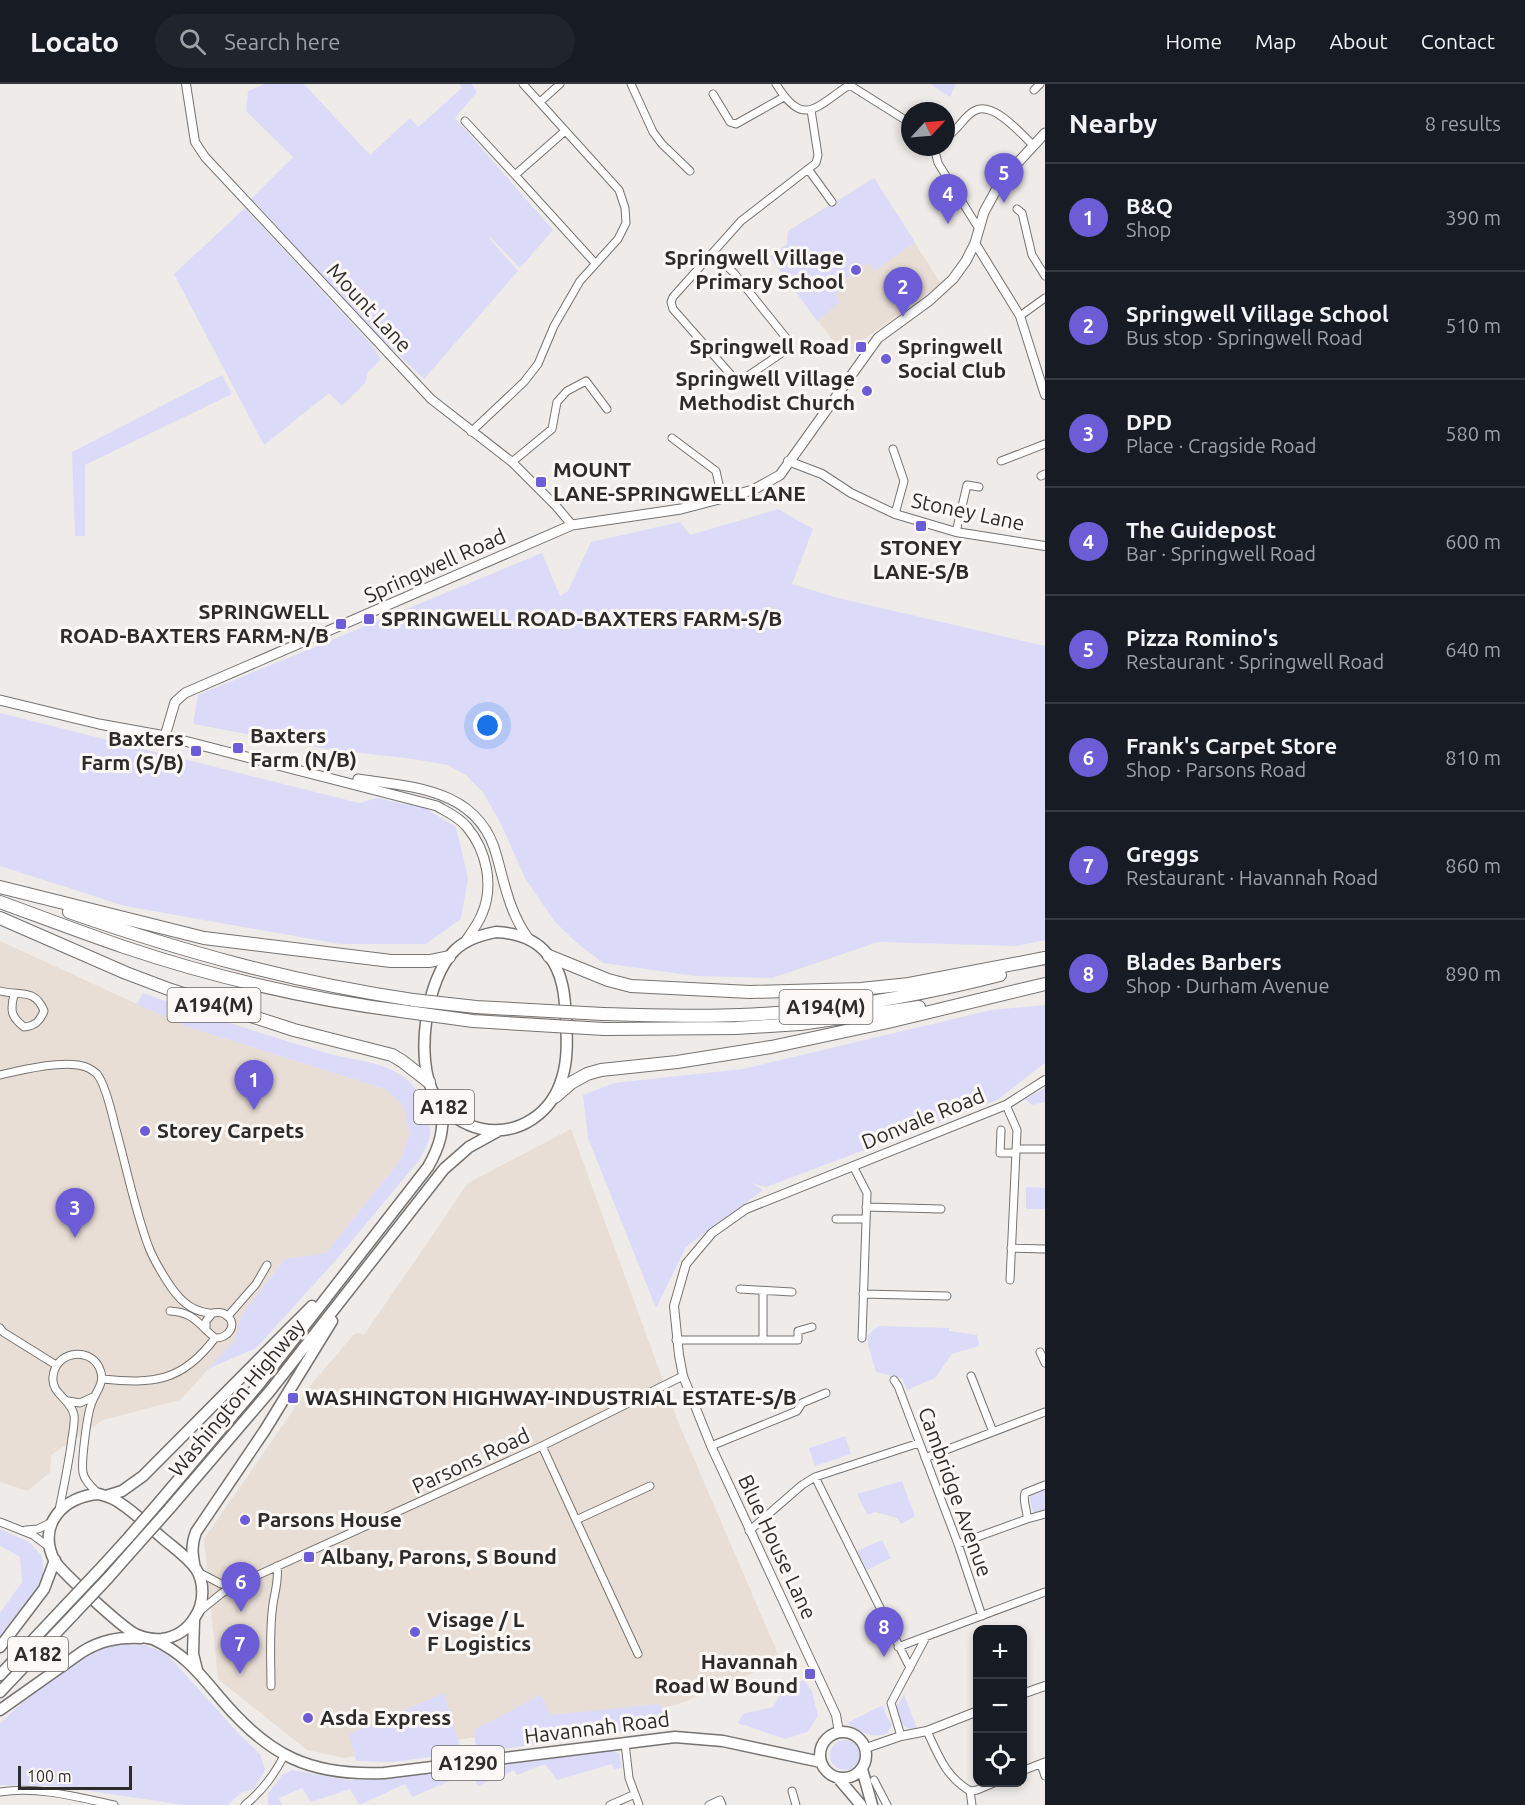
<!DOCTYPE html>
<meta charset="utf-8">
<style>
:root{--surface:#171b24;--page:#20242c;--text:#f1f3f6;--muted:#9ea1a6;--line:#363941;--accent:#6c5cd6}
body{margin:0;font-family:Ubuntu,sans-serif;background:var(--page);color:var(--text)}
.controls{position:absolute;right:18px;bottom:18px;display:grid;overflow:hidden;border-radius:12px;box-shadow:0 3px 9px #0003}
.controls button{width:54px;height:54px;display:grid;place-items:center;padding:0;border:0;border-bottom:2px solid var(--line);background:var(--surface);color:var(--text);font:30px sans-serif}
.compass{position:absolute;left:901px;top:18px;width:54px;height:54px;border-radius:50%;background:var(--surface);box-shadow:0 3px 9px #0003;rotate:64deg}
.scale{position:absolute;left:18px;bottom:15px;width:114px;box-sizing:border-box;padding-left:6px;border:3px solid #2d2c2a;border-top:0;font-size:16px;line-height:21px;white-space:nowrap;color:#2d2c2a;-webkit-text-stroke:4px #fcf8f5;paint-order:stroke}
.you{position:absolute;left:488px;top:642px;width:21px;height:21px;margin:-15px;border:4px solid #fff;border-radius:50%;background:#1a73e8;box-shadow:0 0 0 9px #1a73e833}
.badge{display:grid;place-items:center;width:39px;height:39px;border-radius:50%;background:var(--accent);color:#fff;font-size:20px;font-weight:700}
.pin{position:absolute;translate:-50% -50px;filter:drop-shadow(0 2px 3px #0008)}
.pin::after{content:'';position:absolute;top:32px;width:21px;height:18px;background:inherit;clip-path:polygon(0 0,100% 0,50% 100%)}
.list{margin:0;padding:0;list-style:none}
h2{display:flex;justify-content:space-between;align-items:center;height:78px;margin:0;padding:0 24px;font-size:26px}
h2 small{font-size:20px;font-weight:400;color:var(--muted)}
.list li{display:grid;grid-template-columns:39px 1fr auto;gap:18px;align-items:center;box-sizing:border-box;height:108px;padding:0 24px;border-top:2px solid var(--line)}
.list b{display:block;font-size:22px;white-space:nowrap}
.list p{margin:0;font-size:20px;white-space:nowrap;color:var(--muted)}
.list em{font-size:20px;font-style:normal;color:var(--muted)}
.icon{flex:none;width:33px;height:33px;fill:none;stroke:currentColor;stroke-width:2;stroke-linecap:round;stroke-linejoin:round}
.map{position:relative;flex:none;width:1045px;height:1721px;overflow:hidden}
header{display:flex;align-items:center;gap:36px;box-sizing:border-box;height:84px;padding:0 30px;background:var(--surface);border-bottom:2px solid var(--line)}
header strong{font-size:28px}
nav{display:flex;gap:33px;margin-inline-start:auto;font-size:21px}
.search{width:420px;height:54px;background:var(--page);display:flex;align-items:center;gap:15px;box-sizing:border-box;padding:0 21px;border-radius:33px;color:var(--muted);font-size:22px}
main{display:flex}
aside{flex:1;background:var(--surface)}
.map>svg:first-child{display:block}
.built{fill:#e8ded5}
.green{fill:#dbdbf9}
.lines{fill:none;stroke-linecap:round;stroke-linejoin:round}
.minor-casing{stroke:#767370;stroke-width:9}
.tertiary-casing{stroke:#767370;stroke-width:10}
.secondary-casing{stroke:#767370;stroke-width:11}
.primary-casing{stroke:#767370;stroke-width:13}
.motorway-casing{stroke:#767370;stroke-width:14}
.minor{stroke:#fff;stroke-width:7}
.tertiary{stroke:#fff;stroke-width:8}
.secondary{stroke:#fff;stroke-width:9}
.primary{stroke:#fff;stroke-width:10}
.motorway{stroke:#fff;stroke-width:12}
.primary-bridge-casing{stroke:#767370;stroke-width:13;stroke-linecap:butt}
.motorway-bridge-casing{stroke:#767370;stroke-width:14;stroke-linecap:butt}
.primary-bridge{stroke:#fff;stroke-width:10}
.motorway-bridge{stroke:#fff;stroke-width:12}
.poi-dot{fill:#6c5cd6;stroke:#fcf8f5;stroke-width:2}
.labels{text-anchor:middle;stroke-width:6;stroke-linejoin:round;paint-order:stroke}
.shield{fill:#fcf8f5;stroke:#6b6967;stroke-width:1.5}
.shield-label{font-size:20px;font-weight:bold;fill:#2d2c2a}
.poi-label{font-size:21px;font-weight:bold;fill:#2d2c2a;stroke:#fcf8f5;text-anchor:start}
.street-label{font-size:21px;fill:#2d2c2a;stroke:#fcf8f5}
</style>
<header>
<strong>Locato</strong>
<div class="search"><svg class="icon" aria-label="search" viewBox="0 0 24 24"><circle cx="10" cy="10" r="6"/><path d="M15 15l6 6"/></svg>Search here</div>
<nav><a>Home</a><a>Map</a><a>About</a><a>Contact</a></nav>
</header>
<main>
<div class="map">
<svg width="1045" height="1721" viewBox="0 0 1045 1721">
<rect width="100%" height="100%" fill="#efebe8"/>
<path class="built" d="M874,94L941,200L863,256L846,274L770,173L787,160L788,147Z
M0,857L185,942L385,1005L403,1021L410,1050L400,1077L326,1169L284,1176L242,1230L235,1256L180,1316L103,1336L51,1371L50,1388L28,1407L0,1398Z
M571,1045L679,1340L781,1577L677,1621L344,1674L307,1666L218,1595L204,1455L310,1302L354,1250L360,1249L364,1251L468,1099Z"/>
<path class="green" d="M265,0H304L370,71L410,34L418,43L462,4L459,0H471L477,8L455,34L553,146L520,184L490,153L489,154L518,187L424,295L318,195L247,119L293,73L246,27L248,7Z
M930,0H956L950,13Z
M874,94L915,158L875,187L868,179L846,194L836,212L840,218L817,237L770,173L787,160L788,147Z
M245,124L372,261L381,275L368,288L365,299L342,322L329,309L264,361L174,190Z
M222,291L232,310L85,381V452H75L72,368Z
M778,425L813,445L792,500L838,514L1045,562V856L1017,862L878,858L772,894L695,892L603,879L577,859L555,838L525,794L501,740L484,710L467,692L448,681L413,675L327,665L193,640L198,611L542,469L560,512L568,507L591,458L680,438L690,451Z
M0,629L359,719L377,714L425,724L456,743L468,794L461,835L426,860H340L125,822L0,782Z
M143,909C205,931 267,952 330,970C356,977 381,977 404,993C419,1004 431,1030 430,1049C429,1059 424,1066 420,1075L336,1176L256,1264L208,1285L235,1256L242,1230L285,1175L326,1169L400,1077L410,1050L403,1021L385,1005L185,942L137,920Z
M1045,921V979L997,1016L766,1103L751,1099L763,1106L686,1163L656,1224L588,1054L583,1011L614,999L743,985L991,926Z
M1045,1004V1018L1032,1021L1025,1015Z
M1026,1103L1045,1104V1125H1026Z
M878,1242L949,1244V1247L977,1251L979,1262L952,1270L935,1294L907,1306L902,1294L876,1288L868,1261V1251Z
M845,1352L851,1370L815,1382L809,1364Z
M902,1397L915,1433L901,1440L897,1434L875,1428L867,1431L857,1410Z
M1045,1404V1426L1036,1429L1033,1427C1027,1411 1029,1410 1045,1404Z
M0,1445L29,1458L42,1472L44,1496L0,1552V1529L22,1498L20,1473L0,1462Z
M882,1456L891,1474L867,1486L857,1467Z
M108,1560L145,1561L166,1569L238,1649L260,1670L265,1686L254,1705L242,1708L228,1721H184L56,1702L0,1701V1640L28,1612L88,1569Z
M804,1596L812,1607L818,1632L807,1648L785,1655L738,1639L743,1630L773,1623L784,1604Z
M444,1609L462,1669L392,1678L356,1677L349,1650Z
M904,1610L917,1644L911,1646L903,1641L895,1626Z
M541,1611L551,1631L659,1620L673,1640L476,1669L474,1646Z
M883,1621L886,1631L892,1641L887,1650C871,1654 861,1649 847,1639Z
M830 1671a15 15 0 1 1 30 0a15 15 0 1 1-30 0Z
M613,1666L619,1670L622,1684L614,1685L612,1680L557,1696L545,1680L517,1691L514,1686L478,1702L471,1688L412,1713L405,1700L359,1721L350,1705L311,1718L302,1704L279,1714L282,1721H268V1710L282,1691L292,1686L345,1696L379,1695Z"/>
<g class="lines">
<defs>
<path id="minor" d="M631,0L653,48L662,60L690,87
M776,0C803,44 815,24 849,1
M848,0L910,39
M1034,6L1040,0
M713,10L730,38L736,40L784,13
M540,18L560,0
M465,37L515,91L565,47
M946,53C958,47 963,33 974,27C993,16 1021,50 1034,62
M934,63L938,79L979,145
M808,85L832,118
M515,91L595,179
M1017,125L1022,129L1032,171L1045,192
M713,169L734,189L787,255L786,266L745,294L740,295L732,292L673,225L671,218L673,213L741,137L816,79L818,71L811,26
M1020,232L1045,214
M471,348L524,298L538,280L554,242L580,197L618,155L626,139L625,124L619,106L523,0
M672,354L716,387L722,414
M893,365L904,397L895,430
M1001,377L1045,360
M512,378L552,345L557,318L567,307L586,297L607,325
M1041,392L1045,390
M956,448L967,401L979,403
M0,907C20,912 35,904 44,927C40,937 35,942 24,943C11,933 10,926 14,911
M0,991C21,986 66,975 86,983C89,984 95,988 97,990C105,1000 112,1029 115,1042C126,1081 134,1123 148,1161C152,1173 160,1186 167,1197C177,1213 189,1227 209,1229C215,1230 220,1226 226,1231C239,1240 228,1255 215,1254L206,1246V1237L212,1230
M1006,1021L1017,1046L1010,1196
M1001,1046L1000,1069H1016
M1016,1065H1045
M853,1082L867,1109L862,1254
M866,1123L941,1125
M836,1135H866
M1011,1164L1045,1165
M740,1205L792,1208
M863,1210L947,1212
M170,1227C187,1228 195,1234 206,1246
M228,1232L256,1200L267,1181
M0,1244L3,1248L56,1281
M676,1256H763V1207
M763,1256H798V1247L812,1243
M1040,1268L1045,1279
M971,1292L993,1348
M102,1295C154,1300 182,1298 215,1254
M894,1296L898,1302L958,1460L982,1532
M68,1317L80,1319L93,1313
M542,1362L576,1436L650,1402
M711,1362L797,1327L802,1319L826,1309
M925,1374L1045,1328
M815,1393L910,1584
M59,1426C64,1402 69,1378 72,1354C73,1347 75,1338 74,1331C71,1315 51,1310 53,1293C55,1268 88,1262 99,1283C107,1299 95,1307 91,1321C87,1332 81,1378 83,1389C85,1398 93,1404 99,1410
M1027,1435L1045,1430
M576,1436L638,1570
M0,1438L33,1451L50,1464
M26,1446L38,1445L52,1438
M749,1447L802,1401L815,1393L919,1359
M958,1460L1027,1435C1028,1427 1022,1417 1025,1409L1045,1401
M200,1489L221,1500L236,1501
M201,1526L222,1509L236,1501L542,1362L683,1292
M898,1563L1045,1508
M271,1602C271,1575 269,1547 273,1520C275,1507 279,1496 277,1482
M927,1647C938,1671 946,1693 970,1707
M901,1652L891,1619L926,1553
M625,1659L629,1694L639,1721
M1041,1680L1045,1692
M1022,1687L1045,1678
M874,1696L887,1721
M792,1707L796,1721
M970,1707L977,1706L996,1698
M970,1707L972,1721
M0,1708C38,1702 77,1713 114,1721
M245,1721C263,1706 274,1691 285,1670
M610,1721L635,1710
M709,1721L720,1716L722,1721"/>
<path id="tertiary" d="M186,0L195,58L205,73L431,315L512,378L556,422L572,441
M975,159L1020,232L1045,311
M788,377L822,390L851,409L895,430L956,448L1045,462
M1022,1610L1045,1602
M839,1648L836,1631L711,1362L683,1292L679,1271L674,1222L686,1180L712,1149L746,1125L1006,1021L1045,996
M866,1664L901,1652L927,1647L978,1627"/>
<path id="secondary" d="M0,616L99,640L165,652L437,722C447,728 459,733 467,743C487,767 494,802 482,830C478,840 471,849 465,858
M165,652L175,618L185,609L572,441L681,425L753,406L780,391L878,254L930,216L953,195L966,177L975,159L984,128L1001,97L1045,49
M358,695C414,703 480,705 497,773C505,802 510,829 528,854"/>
<path id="primary" d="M496,848C516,849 535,854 548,871C563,888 565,913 566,935C567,954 568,976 562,994C552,1029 519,1052 482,1045C463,1041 446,1029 435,1012C414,977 426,894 455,866C467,855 481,851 496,848Z
M99,1410C106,1412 114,1414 120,1419C134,1428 146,1440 159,1451C171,1462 187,1472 196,1485C205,1499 204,1520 195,1533C188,1545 176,1553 162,1555C152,1556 144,1554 135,1550C122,1543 61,1488 54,1476C37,1440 64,1412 99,1410Z
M106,1412L122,1407L143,1392L312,1222
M161,1416L260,1299L428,1083C441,1060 443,1048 443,1022
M170,1424L270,1307L444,1085L469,1063L498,1047
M195,1484C192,1470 191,1461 196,1448L265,1346L332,1237
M99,1486L129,1453
M108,1494L138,1460
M194,1536L193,1570L197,1586
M153,1555C185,1570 199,1589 221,1615C269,1672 310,1692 384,1689L675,1653L723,1657L821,1678
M0,1563L44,1505L55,1476
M0,1591L65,1522
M0,1608L74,1530
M0,1626L82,1568C101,1556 119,1553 141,1554
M820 1671a23 23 0 1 1 46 0a23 23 0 1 1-46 0Z
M862,1685L872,1721
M838,1694L861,1721"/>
<path id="motorway" d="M0,803L204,854L391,877H430L449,873
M0,818C41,833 83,849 124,863C216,894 313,916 408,928
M69,828C184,868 292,898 413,916
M0,834L126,889L171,906L294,946L392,971L402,977L429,998
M549,872L608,896L631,902L750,908L861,905L909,900L1045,874
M603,930C648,931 694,933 740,931C825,928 918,912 1000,891
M604,945L736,944L800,940L919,923
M555,1013L571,999L587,990L601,986L677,978L771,963L888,938L1045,900"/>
</defs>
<use href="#minor" class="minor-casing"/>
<use href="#tertiary" class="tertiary-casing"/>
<use href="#secondary" class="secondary-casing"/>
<use href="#primary" class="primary-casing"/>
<use href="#motorway" class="motorway-casing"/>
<use href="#minor" class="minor"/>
<use href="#tertiary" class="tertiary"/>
<use href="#secondary" class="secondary"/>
<use href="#primary" class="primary"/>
<use href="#motorway" class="motorway"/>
<defs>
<path id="primary-bridge" d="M129,1453L161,1416
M138,1460L170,1424
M65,1522L99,1486
M74,1530L108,1494"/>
<path id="motorway-bridge" d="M413,916L476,923L603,930
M408,928L473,937L604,945"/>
</defs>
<use href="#primary-bridge" class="primary-bridge-casing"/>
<use href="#motorway-bridge" class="motorway-bridge-casing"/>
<use href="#primary-bridge" class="primary-bridge"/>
<use href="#motorway-bridge" class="motorway-bridge"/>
</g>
<g class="poi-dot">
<circle cx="856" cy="186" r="6"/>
<rect x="855" y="257" width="12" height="12" rx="3"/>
<circle cx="886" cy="275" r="6"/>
<circle cx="867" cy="307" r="6"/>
<rect x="535" y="392" width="12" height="12" rx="3"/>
<rect x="915" y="436" width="12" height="12" rx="3"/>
<rect x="363" y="529" width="12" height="12" rx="3"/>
<rect x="335" y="534" width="12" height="12" rx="3"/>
<rect x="232" y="658" width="12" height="12" rx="3"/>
<rect x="190" y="661" width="12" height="12" rx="3"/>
<circle cx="145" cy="1047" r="6"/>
<rect x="287" y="1308" width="12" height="12" rx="3"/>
<circle cx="245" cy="1436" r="6"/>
<rect x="303" y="1467" width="12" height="12" rx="3"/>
<circle cx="415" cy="1548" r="6"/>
<rect x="804" y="1584" width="12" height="12" rx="3"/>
<circle cx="308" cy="1634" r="6"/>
</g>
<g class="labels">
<g class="shield">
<rect x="167.5" y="904" width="93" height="34" rx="4.5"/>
<rect x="779.5" y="906" width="93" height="34" rx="4.5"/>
<rect x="414" y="1006" width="60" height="34" rx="4.5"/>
<rect x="8" y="1553" width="60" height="34" rx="4.5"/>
<rect x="432" y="1662" width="72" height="34" rx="4.5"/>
</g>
<g class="shield-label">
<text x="214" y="928">A194(M)</text>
<text x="826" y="930">A194(M)</text>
<text x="444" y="1030">A182</text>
<text x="38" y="1577">A182</text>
<text x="468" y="1686">A1290</text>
</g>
<g class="poi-label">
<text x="844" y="181" text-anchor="end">Springwell Village<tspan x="844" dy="24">Primary School</tspan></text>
<text x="849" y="270" text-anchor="end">Springwell Road</text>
<text x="898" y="270">Springwell<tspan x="898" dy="24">Social Club</tspan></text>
<text x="855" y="302" text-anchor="end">Springwell Village<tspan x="855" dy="24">Methodist Church</tspan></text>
<text x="553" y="393">MOUNT<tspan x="553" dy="24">LANE-SPRINGWELL LANE</tspan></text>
<text x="921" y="471" text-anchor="middle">STONEY<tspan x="921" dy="24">LANE-S/B</tspan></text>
<text x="329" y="535" text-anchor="end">SPRINGWELL<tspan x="329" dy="24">ROAD-BAXTERS FARM-N/B</tspan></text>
<text x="381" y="542">SPRINGWELL ROAD-BAXTERS FARM-S/B</text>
<text x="250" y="659">Baxters<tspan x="250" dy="24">Farm (N/B)</tspan></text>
<text x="184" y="662" text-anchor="end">Baxters<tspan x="184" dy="24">Farm (S/B)</tspan></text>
<text x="157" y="1054">Storey Carpets</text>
<text x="305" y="1321">WASHINGTON HIGHWAY-INDUSTRIAL ESTATE-S/B</text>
<text x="257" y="1443">Parsons House</text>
<text x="321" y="1480">Albany, Parons, S Bound</text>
<text x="427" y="1543">Visage / L<tspan x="427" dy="24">F Logistics</tspan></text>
<text x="798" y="1585" text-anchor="end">Havannah<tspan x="798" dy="24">Road W Bound</tspan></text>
<text x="320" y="1641">Asda Express</text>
</g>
<g class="street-label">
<text transform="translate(369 224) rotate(47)" y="7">Mount Lane</text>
<text transform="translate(968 428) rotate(12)" y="7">Stoney Lane</text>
<text transform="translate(435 482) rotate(-24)" y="7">Springwell Road</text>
<text transform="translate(923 1035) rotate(-22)" y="7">Donvale Road</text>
<text transform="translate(237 1314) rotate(-50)" y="7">Washington Highway</text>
<text transform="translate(471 1377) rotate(-25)" y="7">Parsons Road</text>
<text transform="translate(955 1408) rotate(70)" y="7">Cambridge Avenue</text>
<text transform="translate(777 1463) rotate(65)" y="7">Blue House Lane</text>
<text transform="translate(597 1644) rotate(-7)" y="7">Havannah Road</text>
</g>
</g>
</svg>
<div class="controls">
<button>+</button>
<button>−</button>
<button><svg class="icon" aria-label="locate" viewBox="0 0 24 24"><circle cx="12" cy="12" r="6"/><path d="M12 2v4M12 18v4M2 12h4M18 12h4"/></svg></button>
</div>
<svg class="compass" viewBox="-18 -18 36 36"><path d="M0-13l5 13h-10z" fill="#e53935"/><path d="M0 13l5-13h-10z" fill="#9ea1a6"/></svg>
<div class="scale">100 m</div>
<div class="you"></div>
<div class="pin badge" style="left:254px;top:1026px">1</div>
<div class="pin badge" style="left:903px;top:233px">2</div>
<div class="pin badge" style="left:75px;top:1154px">3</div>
<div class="pin badge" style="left:948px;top:140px">4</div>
<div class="pin badge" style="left:1004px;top:119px">5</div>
<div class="pin badge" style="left:241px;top:1528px">6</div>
<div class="pin badge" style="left:240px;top:1590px">7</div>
<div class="pin badge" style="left:884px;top:1573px">8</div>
</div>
<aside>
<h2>Nearby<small>8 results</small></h2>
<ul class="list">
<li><span class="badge">1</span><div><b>B&amp;Q</b><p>Shop</p></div><em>390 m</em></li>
<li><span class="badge">2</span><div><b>Springwell Village School</b><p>Bus stop · Springwell Road</p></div><em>510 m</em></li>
<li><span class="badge">3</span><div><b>DPD</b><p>Place · Cragside Road</p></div><em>580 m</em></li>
<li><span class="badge">4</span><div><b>The Guidepost</b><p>Bar · Springwell Road</p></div><em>600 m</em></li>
<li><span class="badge">5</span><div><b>Pizza Romino's</b><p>Restaurant · Springwell Road</p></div><em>640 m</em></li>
<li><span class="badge">6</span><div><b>Frank's Carpet Store</b><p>Shop · Parsons Road</p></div><em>810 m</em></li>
<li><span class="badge">7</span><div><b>Greggs</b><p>Restaurant · Havannah Road</p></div><em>860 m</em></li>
<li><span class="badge">8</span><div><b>Blades Barbers</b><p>Shop · Durham Avenue</p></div><em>890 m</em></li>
</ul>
</aside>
</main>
